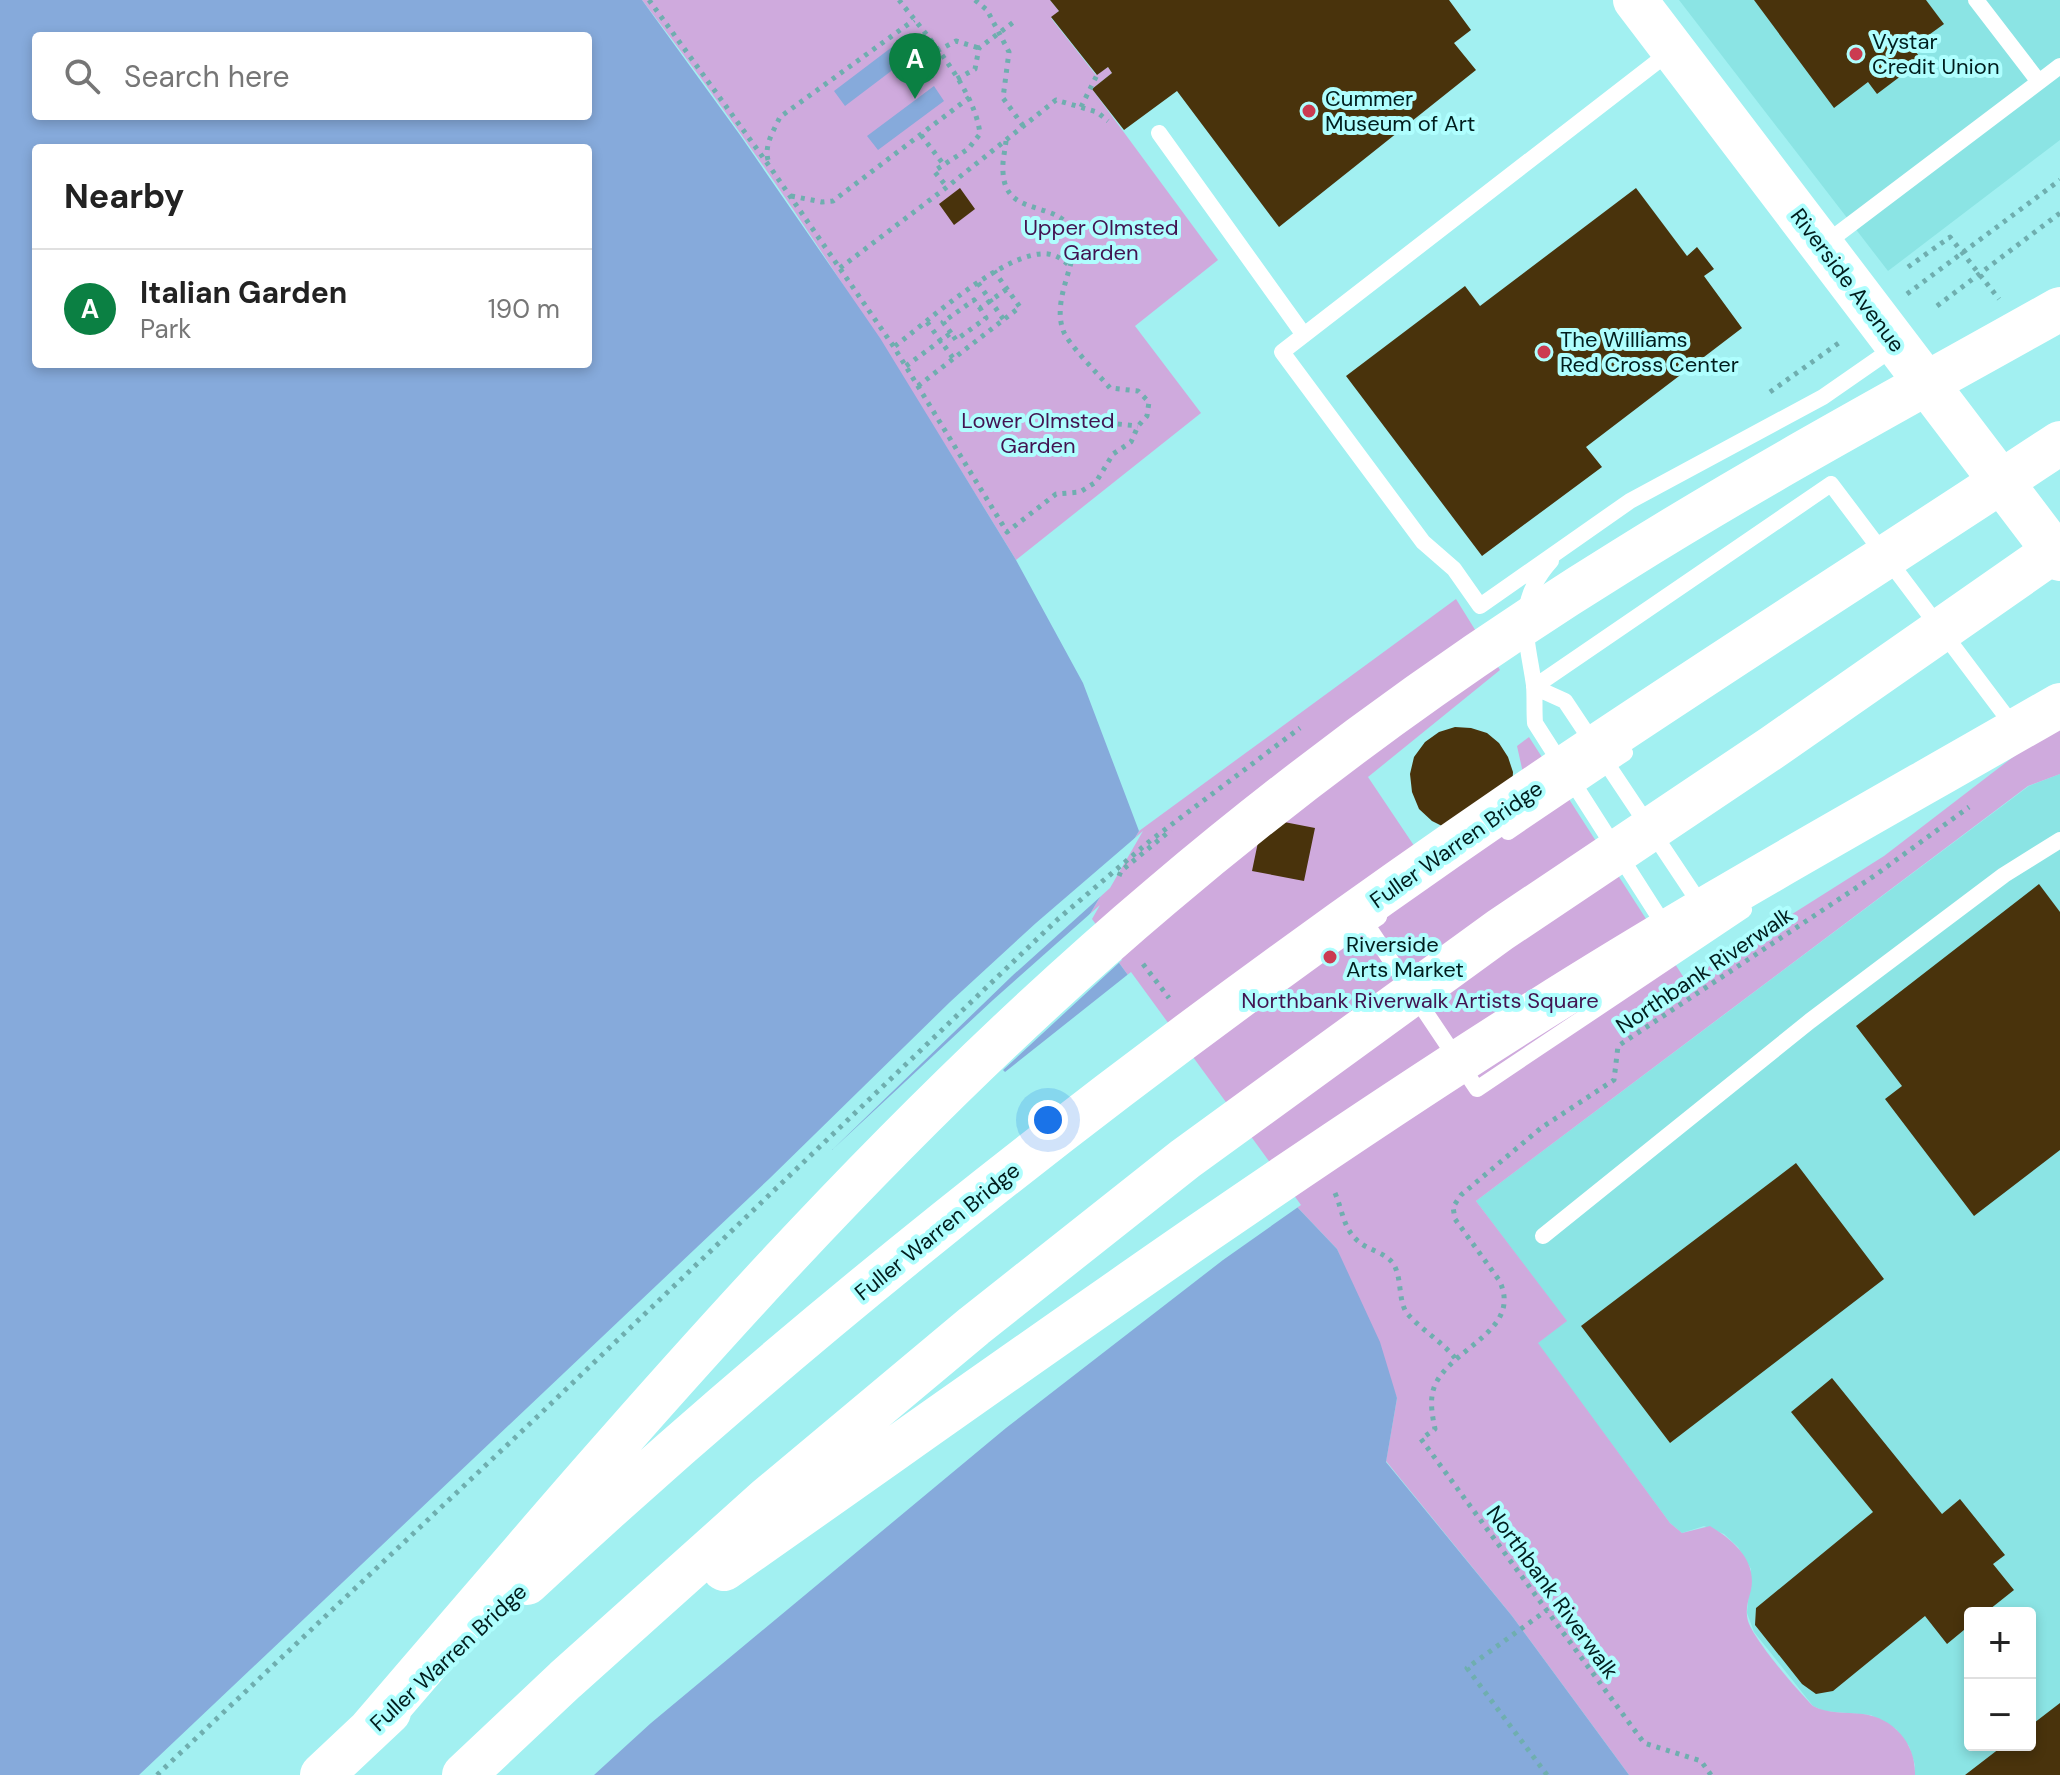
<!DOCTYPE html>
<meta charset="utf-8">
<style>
:root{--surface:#fff;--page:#f2f2f2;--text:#222;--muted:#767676;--line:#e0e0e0;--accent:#0b8043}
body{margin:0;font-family:"DM Sans",sans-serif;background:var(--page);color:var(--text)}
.controls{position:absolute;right:24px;bottom:24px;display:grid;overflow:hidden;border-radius:8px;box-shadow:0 4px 12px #0003}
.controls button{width:72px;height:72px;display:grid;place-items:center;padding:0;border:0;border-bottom:2px solid var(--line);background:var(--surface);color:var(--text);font:40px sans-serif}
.you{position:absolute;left:1048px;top:1120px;width:28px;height:28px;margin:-20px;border:6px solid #fff;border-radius:50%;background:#1a73e8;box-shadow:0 0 0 12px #1a73e833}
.badge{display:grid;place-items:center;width:52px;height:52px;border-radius:50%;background:var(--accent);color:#fff;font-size:26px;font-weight:700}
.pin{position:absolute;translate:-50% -66px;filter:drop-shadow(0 2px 4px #0008)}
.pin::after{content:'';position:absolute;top:42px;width:28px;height:24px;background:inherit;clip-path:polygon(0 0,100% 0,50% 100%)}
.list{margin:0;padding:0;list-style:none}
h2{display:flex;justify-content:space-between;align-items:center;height:104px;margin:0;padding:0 32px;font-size:34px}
h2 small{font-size:26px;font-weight:400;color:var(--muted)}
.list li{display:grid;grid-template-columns:52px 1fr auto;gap:24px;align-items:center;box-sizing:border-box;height:120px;padding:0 32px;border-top:2px solid var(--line)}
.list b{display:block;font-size:30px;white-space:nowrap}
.list p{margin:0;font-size:26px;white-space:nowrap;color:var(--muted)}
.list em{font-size:26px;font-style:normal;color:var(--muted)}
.icon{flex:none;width:44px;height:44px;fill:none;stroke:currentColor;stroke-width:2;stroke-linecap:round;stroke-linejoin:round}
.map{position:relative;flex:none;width:2060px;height:1775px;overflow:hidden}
.search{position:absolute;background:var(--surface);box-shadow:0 4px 12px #0003;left:32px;top:32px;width:560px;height:88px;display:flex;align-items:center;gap:20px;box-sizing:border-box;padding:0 28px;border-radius:8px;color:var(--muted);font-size:30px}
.panel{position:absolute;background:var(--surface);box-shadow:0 4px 12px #0003;left:32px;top:144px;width:560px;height:224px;border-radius:8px}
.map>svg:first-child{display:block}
.built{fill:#8be4e4;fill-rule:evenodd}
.green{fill:#cfaadd}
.water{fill:#86aadb;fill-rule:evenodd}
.pier{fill:#a2f0f1}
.building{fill:#49330c}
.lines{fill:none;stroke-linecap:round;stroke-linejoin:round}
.path{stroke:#6faeaf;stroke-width:5;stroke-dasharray:4 6;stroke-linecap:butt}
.lane{stroke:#fff;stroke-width:16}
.secondary{stroke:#fff;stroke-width:44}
.highway{stroke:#fff;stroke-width:44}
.poi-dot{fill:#cb3b51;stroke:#affefe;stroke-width:3}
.labels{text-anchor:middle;stroke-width:8;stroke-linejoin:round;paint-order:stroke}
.poi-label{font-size:22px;fill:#001e1e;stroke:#affefe;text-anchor:start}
.park-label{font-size:22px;fill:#421451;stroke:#affefe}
.street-label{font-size:22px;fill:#001e1e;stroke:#affefe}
</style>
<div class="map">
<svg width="2060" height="1775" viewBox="0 0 2060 1775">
<rect width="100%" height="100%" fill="#a2f0f1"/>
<path class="built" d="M1679,0H2060V140L1888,271Z
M2060,774V1775H1915V1765L1909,1746L1896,1729L1871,1715L1824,1711L1813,1706L1754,1632L1747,1613L1751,1569L1738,1547L1724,1534L1704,1526L1682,1533L1670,1523L1537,1343L1566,1321L1476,1201L2029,786ZM1970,1613H2030V1745H1970Z"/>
<path class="green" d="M642,0H1050L1059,11L1051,18L1096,75L1108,67L1112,73L1092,89L1218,260L1135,326L1201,413L1016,560C899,369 780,178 642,0Z
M1456,599L1500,670L1368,777L1429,868L1523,773L1517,746L1529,737L1686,981L1884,856L2060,721V774L2028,786L1476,1201L1567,1321L1538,1343L1670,1523L1682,1533L1710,1526C1733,1540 1757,1560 1751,1590C1748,1601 1745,1610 1748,1621C1754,1640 1797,1690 1813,1706C1827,1714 1846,1712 1863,1714C1894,1718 1916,1744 1915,1775H1629L1512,1616L1386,1461L1397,1398L1337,1249L1298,1208L1087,919L1139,831Z"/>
<path class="water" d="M0,0H642L740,135L880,338L1016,560L1083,683L1139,831L1087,919L1298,1208L1337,1249L1380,1342L1397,1398L1386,1462L1512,1616L1629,1775H0ZM36,36H588V116H36ZM36,148H588V364H36Z
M900,41L911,56L845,106L834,91Z
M934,86L944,101L878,150L867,136Z"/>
<path class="pier" d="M1143,831L1110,888L1012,976L832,1150L993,1000L1100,905L1092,919L1122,960L1003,1070L1005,1072L1131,972L1301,1205L1223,1260L1006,1428L651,1723L594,1775H139L769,1179L950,1002L1036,923Z"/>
<path class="building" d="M1050,0H1449L1471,30L1454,43L1476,70L1279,227L1177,91L1124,130L1092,89L1112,73L1108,67L1097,75L1051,17L1059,11Z
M1754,0H1926L1944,24L1912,47L1922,60L1877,94L1868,82L1834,108Z
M960,188L975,209L954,225L939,204Z
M1636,188L1687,256L1697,247L1714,269L1704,276L1742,328L1586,447L1602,467L1482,556L1346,376L1465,286L1480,306Z
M1455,727L1471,728L1487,733L1499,743L1508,757L1513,772L1512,789L1448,829L1432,821L1419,809L1412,792L1410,774L1414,757L1425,742L1439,732Z
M1263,818L1315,828L1304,881L1252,871Z
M2039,884L2060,912V1150L1974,1216L1885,1099L1902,1086L1856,1026Z
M1796,1163L1884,1279L1670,1443L1581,1326Z
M1832,1378L1942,1514L1960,1499L2005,1555L1993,1564L2014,1590L1985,1613H1970V1625L1947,1644L1925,1616L1833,1691L1816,1694L1802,1684L1755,1625L1756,1608L1873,1512L1791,1412Z
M2060,1703V1775H1965L2004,1745H2030V1726Z"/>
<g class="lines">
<path class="path" d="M649,0L770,167L894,347L1007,532L1056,494L1080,492L1096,482L1113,454L1131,442L1138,426L1147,416L1149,402L1138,391L1110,388C1099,375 1067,343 1063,330C1051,296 1082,257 1072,232C1059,199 1005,219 1003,172C1002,162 1005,151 1006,141
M899,0C927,36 975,89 980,134L968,149L934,171L947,187
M975,0L987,10L1009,52L1003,98L1024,127
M937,51L956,41L979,48
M957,79L975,69L979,48L1015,21
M1081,107L1097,75
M921,135L944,165
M768,160C764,145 774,130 780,117L914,20
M791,196L822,202L833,201L970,97
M1908,267L1950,237L1999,299
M840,268L947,187L1056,100L1097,112L1108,121
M978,283L1004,320
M1907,294L2060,180
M1937,306L2060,213
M927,322L953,358
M951,333L943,322L974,300L980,308L1007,289
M895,346C927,322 1007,249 1048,254C1057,255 1063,260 1070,266
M906,366L951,333L956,340L986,318L980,308
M918,386L1020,307L994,271
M1770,392L1843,340
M1088,421L1138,426
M1119,876L1121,871L1171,830
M1143,964L1169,998
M1335,1193C1344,1214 1343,1233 1365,1246C1374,1251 1385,1254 1392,1262C1402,1275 1398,1296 1405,1310C1413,1324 1442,1341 1455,1358
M157,1775L538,1416L1058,919L1151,840L1300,728
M1547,1775L1467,1668L1547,1610
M1711,1775L1701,1761L1644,1743L1421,1439L1435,1429C1432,1414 1429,1399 1435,1385C1452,1347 1524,1330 1499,1280L1455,1219L1453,1207L1461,1195L1541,1128L1614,1080L1618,1046L1874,876L1969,807"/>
<path class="lane" d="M1976,0L2039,82
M1671,51L1282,352L1423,542L1454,569L1480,606L1630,501L1823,397L1895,347
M1159,133L1304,335
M1822,246L2060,66
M1551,561C1513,603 1527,637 1534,685C1535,697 1534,710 1535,723L1666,928
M1534,687L1831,484L2005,715L2002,731
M1534,687L1565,701L1703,908
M1508,832L1625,753
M1379,917L1367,925L1477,1089L1744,910
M1543,1236L1810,1021L2004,875L2060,840"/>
<path class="secondary" d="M1635,0L2060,559"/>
<path class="highway" d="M724,1569C988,1384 1250,1194 1522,1021C1697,909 1880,809 2060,705
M527,1583C836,1295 1173,1035 1521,797C1699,676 1881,561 2060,443
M368,1732C619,1440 866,1145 1161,896C1306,773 1461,660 1623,560C1765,471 1914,391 2060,309
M322,1775L389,1712
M464,1775L565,1680L767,1499L974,1326L1185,1159L1500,930L1773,747L2060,547"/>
</g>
<g class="poi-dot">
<circle cx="1856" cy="54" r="8"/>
<circle cx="1309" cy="111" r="8"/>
<circle cx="1544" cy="352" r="8"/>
<circle cx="1330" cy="957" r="8"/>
</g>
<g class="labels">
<g class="poi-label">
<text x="1872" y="49">Vystar<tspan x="1872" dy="25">Credit Union</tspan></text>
<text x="1325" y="106">Cummer<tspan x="1325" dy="25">Museum of Art</tspan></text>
<text x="1560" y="347">The Williams<tspan x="1560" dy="25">Red Cross Center</tspan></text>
<text x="1346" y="952">Riverside<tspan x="1346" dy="25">Arts Market</tspan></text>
</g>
<g class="park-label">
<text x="1101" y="235">Upper Olmsted<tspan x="1101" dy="25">Garden</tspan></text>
<text x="1038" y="428">Lower Olmsted<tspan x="1038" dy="25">Garden</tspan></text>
<text x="1420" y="1008">Northbank Riverwalk Artists Square</text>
</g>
<g class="street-label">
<text transform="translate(1848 280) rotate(53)" y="8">Riverside Avenue</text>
<text transform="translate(1456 844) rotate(-35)" y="8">Fuller Warren Bridge</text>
<text transform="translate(1704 970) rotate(-34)" y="8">Northbank Riverwalk</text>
<text transform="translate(937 1231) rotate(-39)" y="8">Fuller Warren Bridge</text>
<text transform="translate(1553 1592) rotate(54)" y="8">Northbank Riverwalk</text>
<text transform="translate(448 1657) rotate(-43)" y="8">Fuller Warren Bridge</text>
</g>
</g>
</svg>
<div class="controls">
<button>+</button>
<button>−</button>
</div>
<div class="you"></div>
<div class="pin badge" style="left:915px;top:99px">A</div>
<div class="search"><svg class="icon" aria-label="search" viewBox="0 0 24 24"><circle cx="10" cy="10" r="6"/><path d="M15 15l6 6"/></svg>Search here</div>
<section class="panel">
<h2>Nearby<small></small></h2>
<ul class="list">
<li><span class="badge">A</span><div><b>Italian Garden</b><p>Park</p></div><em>190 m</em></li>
</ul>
</section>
</div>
